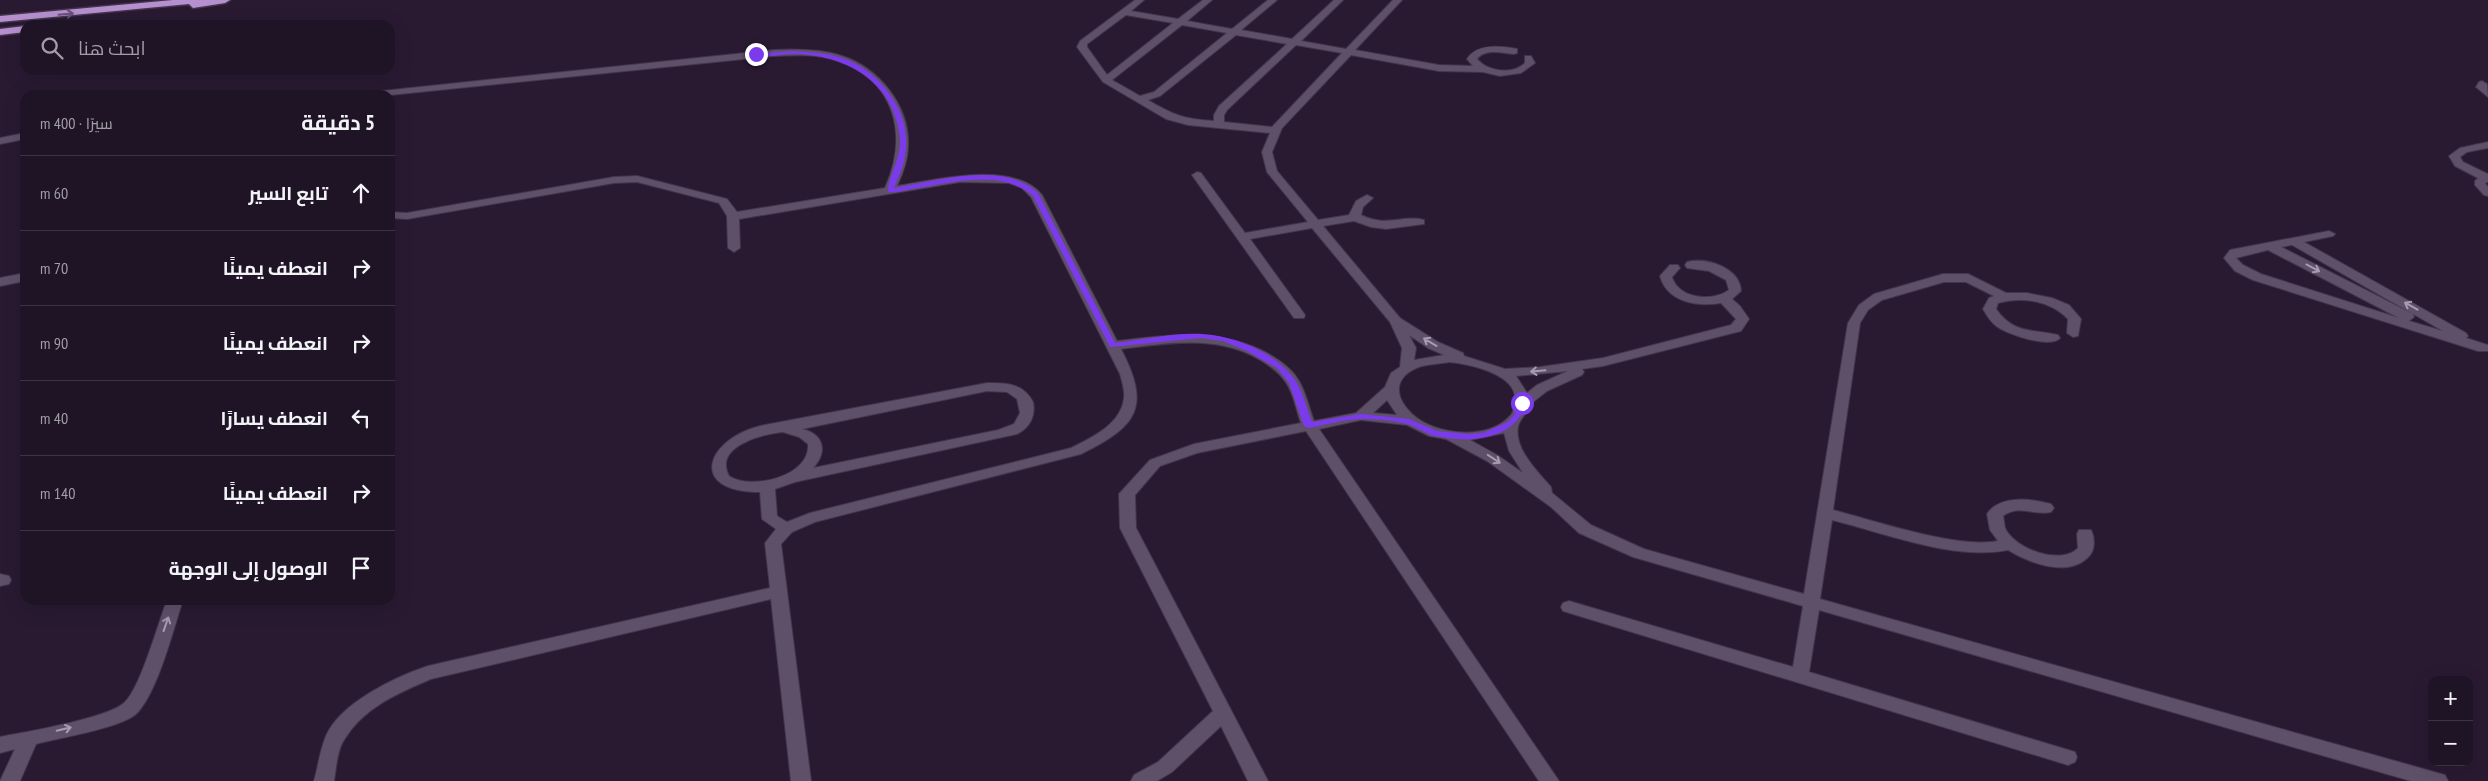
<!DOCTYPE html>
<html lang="ar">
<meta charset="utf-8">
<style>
:root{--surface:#1f1426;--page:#2c2132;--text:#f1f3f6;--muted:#a19ea7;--line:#3c3343}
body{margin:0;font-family:"PT Sans Narrow",Cairo,sans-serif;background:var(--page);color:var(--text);direction:rtl}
.controls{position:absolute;right:15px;bottom:15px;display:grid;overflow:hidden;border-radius:10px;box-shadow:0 5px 20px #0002}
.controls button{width:45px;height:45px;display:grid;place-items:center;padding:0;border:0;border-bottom:1px solid var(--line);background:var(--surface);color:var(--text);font:25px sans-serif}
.stop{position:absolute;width:15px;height:15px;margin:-11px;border:4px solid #7c3aed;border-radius:50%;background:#fff}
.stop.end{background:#7c3aed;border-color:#fff;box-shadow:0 1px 5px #0008}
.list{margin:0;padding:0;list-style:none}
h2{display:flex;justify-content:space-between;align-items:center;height:65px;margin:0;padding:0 20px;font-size:21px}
h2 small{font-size:16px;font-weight:400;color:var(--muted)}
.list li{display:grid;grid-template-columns:32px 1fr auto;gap:15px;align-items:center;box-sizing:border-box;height:75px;padding:0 20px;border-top:1px solid var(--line)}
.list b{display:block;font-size:19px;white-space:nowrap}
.list em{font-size:16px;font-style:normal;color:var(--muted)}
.icon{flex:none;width:28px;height:28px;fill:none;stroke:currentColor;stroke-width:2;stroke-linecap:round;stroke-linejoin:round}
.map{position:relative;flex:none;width:2488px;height:781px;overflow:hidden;direction:ltr}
.search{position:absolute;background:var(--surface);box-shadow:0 5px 20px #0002;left:20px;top:20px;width:375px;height:55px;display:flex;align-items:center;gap:12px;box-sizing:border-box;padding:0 18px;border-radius:15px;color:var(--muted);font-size:19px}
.panel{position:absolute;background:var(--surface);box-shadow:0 5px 20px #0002;left:20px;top:90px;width:375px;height:515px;border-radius:15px;direction:rtl}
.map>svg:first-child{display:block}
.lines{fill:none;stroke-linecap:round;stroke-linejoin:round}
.lane-casing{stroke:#43354c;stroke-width:2}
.highway-casing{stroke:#43354c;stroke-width:3}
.lane{fill:#5f5069;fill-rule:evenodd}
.highway{fill:#b68fcf;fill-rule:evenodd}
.oneway{stroke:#684f79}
.oneway2{stroke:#a79baf}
.route{fill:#7c3aed}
</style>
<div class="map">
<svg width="2488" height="781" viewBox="0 0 2488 781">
<rect width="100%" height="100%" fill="#291a32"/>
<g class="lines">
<defs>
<path id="lane" d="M1135,0H1144L1131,11L1178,19L1203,0H1212L1187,21L1232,29L1268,0H1277L1241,30L1292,39L1334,0H1343L1301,41L1346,49L1393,0H1402L1355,50L1439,65L1473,66L1467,59C1477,43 1501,46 1517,49V53L1514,54C1502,53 1485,48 1477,59C1488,72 1513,75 1525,63V56H1531L1535,63L1521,73L1500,76L1483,72L1439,71L1351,55L1282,128L1272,152L1277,171L1318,220L1349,215L1356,201L1367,195L1373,198L1363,207L1361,215C1387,228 1403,214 1424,220V224L1386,229L1371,227L1354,221L1323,226L1400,318L1438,342L1463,353L1464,356L1505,369L1540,367L1603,358L1731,325L1736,319L1721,303C1697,307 1667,302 1660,276L1670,265H1678L1680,268L1672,277C1679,299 1712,302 1729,290L1726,280L1709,271L1687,268L1685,265L1687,262C1707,257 1740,268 1741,291L1732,299L1740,306L1749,319L1741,331L1603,366L1582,369L1584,372L1582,375L1547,391L1528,406C1527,414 1519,420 1518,427C1514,449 1538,472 1551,487L1552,493L1591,525L1644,549L1804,594L1848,323L1859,305L1874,294L1943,274H1968L2006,293H2027L2052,298L2069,305L2081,319L2078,336L2073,337L2067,333L2068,319C2051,301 2022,296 1998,303L1996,309C2014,334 2031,329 2058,335L2060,338C2050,349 2005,334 1995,325C1990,321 1986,314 1983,309L1989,298L1994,296L1966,282H1944L1882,300L1868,310L1860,323L1833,510C1876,521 1957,549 1998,541L1990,530L1987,514C2000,494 2033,499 2051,504L2054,508L2051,512C2035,516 2019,504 2003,516C2004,519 2004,524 2005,528C2014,549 2062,566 2078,548L2077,534L2079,530H2091C2095,538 2095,549 2090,555C2070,579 2029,563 2008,550C1954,561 1885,533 1832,520L1820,599L2438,773L2445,775L2448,781H2411L1819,610L1809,672L2075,752L2077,757L2075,762L2068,765L1563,611L1561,607L1563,603L1569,601L1793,667L1803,606L1633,557L1579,533L1551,507L1487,461L1446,439L1429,436L1407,425L1361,420L1319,429L1559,781H1539L1306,431L1197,453L1160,466L1135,495L1136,528L1268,781H1248L1221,726L1172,772L1157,781H1131L1134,775L1158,762L1213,711L1120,528L1119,494L1150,460L1194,444L1301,423C1296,410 1294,393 1285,381C1279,372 1270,366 1262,361C1218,334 1169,343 1121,349C1151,407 1138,426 1081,454L815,522L792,532L781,544L811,781H791L771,599L431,679C398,693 363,708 344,740C337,750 336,769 334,781H314C318,767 320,750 326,736C340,703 395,677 428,666L770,588L765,543L776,529L762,519L760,492C688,492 705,440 760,426L987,383C1006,383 1023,383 1033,402C1036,415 1030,428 1017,434L795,482L775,489L777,516L787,522L810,513L1071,448C1093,437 1121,424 1124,398C1125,390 1122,382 1120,374L1031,197L1022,188L1009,183L960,182L739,219L740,248L734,252L728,248L727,216L719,203L637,182L614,183L407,219L390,218V212L407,213L614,177L637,176L727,199L737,212L885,188C909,134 895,79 835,60C816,54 794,55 774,56L390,95H361L363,93L774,50C797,49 821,49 842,56C879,68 910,106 908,146C908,160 903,173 897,186C935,180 1014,160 1042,195L1117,341C1167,335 1213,328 1261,350C1273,356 1286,364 1295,375C1305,388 1308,405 1314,421L1356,413L1385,387L1391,373L1400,367L1402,348L1390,322L1312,228L1250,239L1305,315L1304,318H1294L1192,175L1197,172L1201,173L1245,233L1308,222L1267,172L1262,152L1270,133L1188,125L1166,119L1103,82L1077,47L1080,41ZM1126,15L1173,23L1107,75L1087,47V44ZM1182,25L1227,33L1154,92L1140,96L1112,80ZM1236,35L1287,44L1219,106L1214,115V121C1184,119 1173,115 1148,100L1160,96ZM1296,45L1342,53L1272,127L1224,122V115L1227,110ZM1409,335L1428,348L1444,355L1414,360L1416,348ZM1449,362C1469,364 1519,374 1515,402C1514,407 1514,412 1510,416C1488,441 1434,435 1412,414C1394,397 1393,377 1419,367C1428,364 1439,364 1449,362ZM1568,371L1537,385L1527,393L1516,376ZM987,391L1007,392L1017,399L1020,413L1014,424L998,430L813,468C828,452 824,434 802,429ZM1387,400L1397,415L1373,413ZM783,432L799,437L808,444C811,476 752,491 729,476C713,446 763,434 783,432ZM1504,433L1509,451L1523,473L1497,455L1470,440Z
M2482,81L2487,84L2488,97L2476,87L2479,82Z
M25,133V139L0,144V138Z
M2488,142V148L2467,152L2460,157L2463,162L2488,174V182L2485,183L2488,187V196L2484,195L2475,185V181L2478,178L2455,166L2449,156L2460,148Z
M2329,231L2335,234L2333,236L2304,242L2466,333L2468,336L2466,338L2488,345V351H2478L2253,280L2235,271L2224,258L2230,250ZM2292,245L2443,331L2409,321L2414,317L2413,314L2281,247ZM2268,250L2399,318L2261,274L2243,265L2236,258Z
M25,273V281L0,286V278Z
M0,574L9,576L11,580L9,584L0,586Z
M167,600H183C173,630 158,691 137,713C122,728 58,738 36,744L20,781H0L15,749L0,753V737C25,732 110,718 125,702C141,686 158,624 167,600Z"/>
<path id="highway" d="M173,0H230L225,3L193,8L189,4L0,22V16Z
M25,26V32L0,35V29Z"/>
</defs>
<use href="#lane" class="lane-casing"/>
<use href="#highway" class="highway-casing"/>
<use href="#lane" class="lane"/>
<use href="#highway" class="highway"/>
</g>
<defs><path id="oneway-shaft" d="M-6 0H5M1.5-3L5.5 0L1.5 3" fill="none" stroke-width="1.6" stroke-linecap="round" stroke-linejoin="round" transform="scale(1.25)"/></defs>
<use class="oneway" href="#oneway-shaft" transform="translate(66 14) rotate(-5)"/>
<g class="oneway2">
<use href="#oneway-shaft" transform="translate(2313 268) rotate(28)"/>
<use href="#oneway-shaft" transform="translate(2411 306) rotate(-151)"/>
<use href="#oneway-shaft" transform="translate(1430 342) rotate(-149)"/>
<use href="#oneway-shaft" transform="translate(1538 371) rotate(175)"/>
<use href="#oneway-shaft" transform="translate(1494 459) rotate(33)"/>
<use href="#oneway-shaft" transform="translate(166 624) rotate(-71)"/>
<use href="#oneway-shaft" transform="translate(64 729) rotate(-13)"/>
</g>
<path class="route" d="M792,51C812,52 833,53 852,62C880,75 906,108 906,140C907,157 901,172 894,188C938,181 1002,160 1038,193L1115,343C1141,340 1177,332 1202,334C1235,336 1275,352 1295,380C1303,392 1307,409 1312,422L1361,414L1409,419L1437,431L1468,434L1483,433L1508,422L1515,414L1520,402L1522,401L1527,403C1514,441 1469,443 1435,436C1425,434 1417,426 1407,424C1394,420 1375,419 1362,419C1344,419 1326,425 1309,428L1304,426L1289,383L1277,368L1247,351L1223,341L1201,338L1110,347L1033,196C1003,169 954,182 918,188C909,189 898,193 888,192C887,178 902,158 900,137C894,80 843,53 790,54C780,54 762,59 753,54Z"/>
</svg>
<div class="controls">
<button>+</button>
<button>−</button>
</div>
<div class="stop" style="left:1522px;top:403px"></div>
<div class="stop end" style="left:756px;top:54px"></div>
<div class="search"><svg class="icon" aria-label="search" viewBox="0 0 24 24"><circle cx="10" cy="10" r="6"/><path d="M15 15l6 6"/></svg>ابحث هنا</div>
<section class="panel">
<h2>5 دقيقة<small>سيرًا · 400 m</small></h2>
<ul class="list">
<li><svg class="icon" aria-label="ahead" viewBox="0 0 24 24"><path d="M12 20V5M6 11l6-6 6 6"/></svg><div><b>تابع السير</b></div><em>60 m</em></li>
<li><svg class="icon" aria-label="right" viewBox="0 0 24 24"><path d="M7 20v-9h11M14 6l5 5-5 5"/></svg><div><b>انعطف يمينًا</b></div><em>70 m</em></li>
<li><svg class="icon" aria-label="right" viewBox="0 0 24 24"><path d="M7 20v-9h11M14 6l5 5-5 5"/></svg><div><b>انعطف يمينًا</b></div><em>90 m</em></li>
<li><svg class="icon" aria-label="left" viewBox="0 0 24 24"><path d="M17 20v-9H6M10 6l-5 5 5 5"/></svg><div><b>انعطف يسارًا</b></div><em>40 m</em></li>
<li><svg class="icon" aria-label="right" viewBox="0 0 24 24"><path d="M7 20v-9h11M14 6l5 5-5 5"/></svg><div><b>انعطف يمينًا</b></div><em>140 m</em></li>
<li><svg class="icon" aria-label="arrive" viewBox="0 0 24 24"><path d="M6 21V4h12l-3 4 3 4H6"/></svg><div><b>الوصول إلى الوجهة</b></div></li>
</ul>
</section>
</div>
